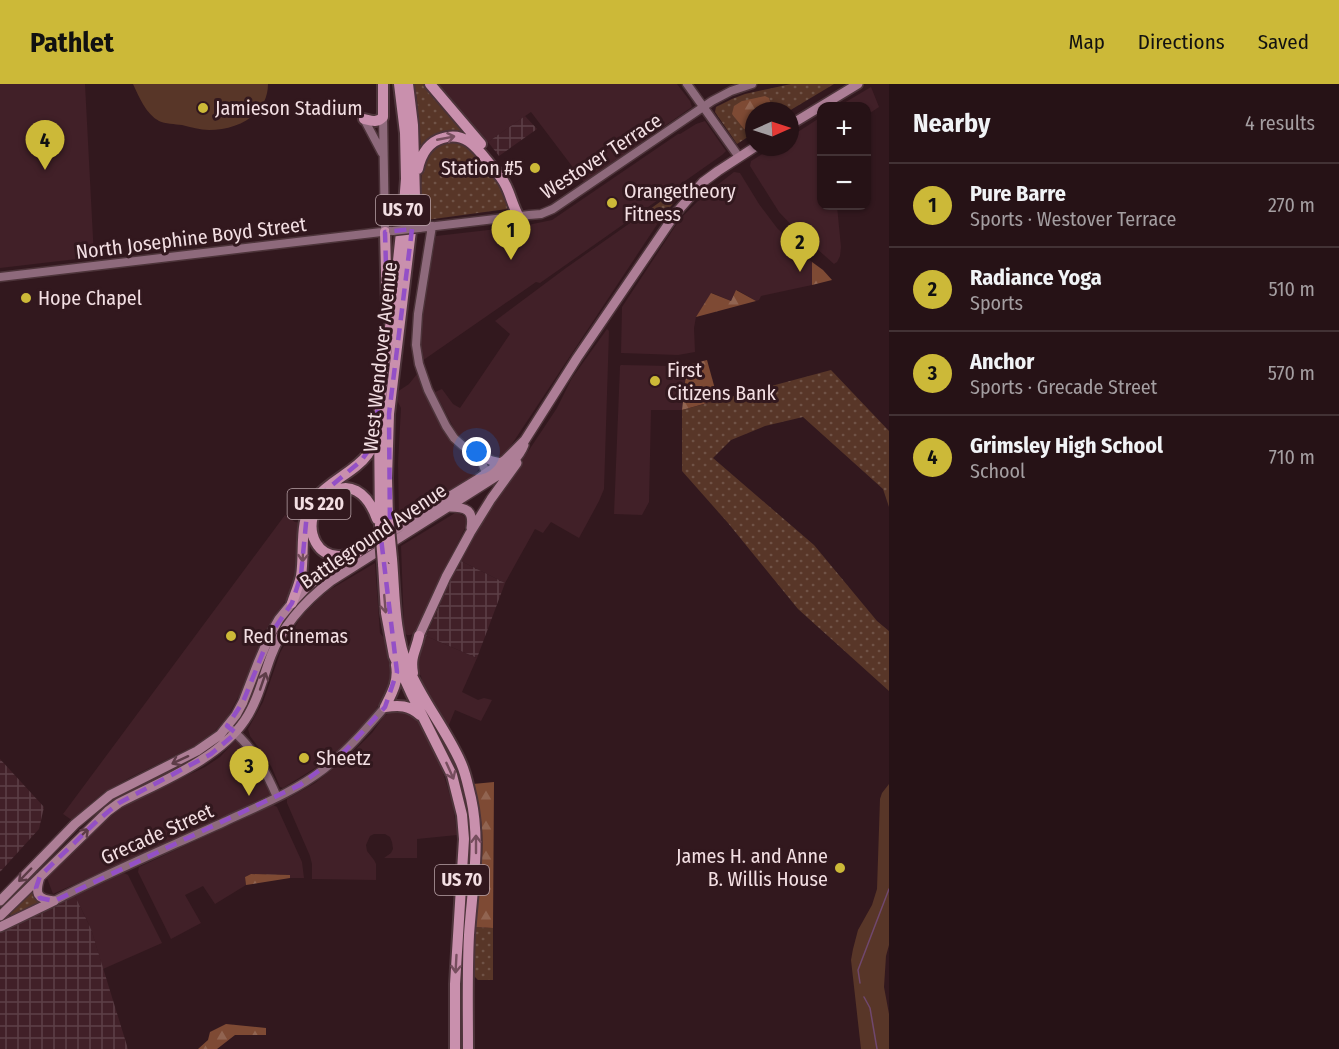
<!DOCTYPE html>
<meta charset="utf-8">
<style>
:root{--surface:#261216;--page:#2e1b1f;--text:#f1f3f6;--muted:#a49ea1;--line:#423235;--accent:#ccb938}
body{margin:0;font-family:"Fira Sans Condensed",sans-serif;background:var(--page);color:var(--text)}
.controls{position:absolute;right:18px;top:18px;display:grid;overflow:hidden;border-radius:12px;box-shadow:0 2px 4px #0004}
.controls button{width:54px;height:54px;display:grid;place-items:center;padding:0;border:0;border-bottom:2px solid var(--line);background:var(--surface);color:var(--text);font:30px sans-serif}
.compass{position:absolute;left:745px;top:18px;width:54px;height:54px;border-radius:50%;background:var(--surface);box-shadow:0 2px 4px #0004;rotate:87deg}
.you{position:absolute;left:477px;top:368px;width:21px;height:21px;margin:-15px;border:4px solid #fff;border-radius:50%;background:#1a73e8;box-shadow:0 0 0 9px #1a73e833}
.badge{display:grid;place-items:center;width:39px;height:39px;border-radius:50%;background:var(--accent);color:#111;font-size:20px;font-weight:700}
.pin{position:absolute;translate:-50% -50px;filter:drop-shadow(0 2px 3px #0008)}
.pin::after{content:'';position:absolute;top:32px;width:21px;height:18px;background:inherit;clip-path:polygon(0 0,100% 0,50% 100%)}
.list{margin:0;padding:0;list-style:none}
h2{display:flex;justify-content:space-between;align-items:center;height:78px;margin:0;padding:0 24px;font-size:26px}
h2 small{font-size:20px;font-weight:400;color:var(--muted)}
.list li{display:grid;grid-template-columns:39px 1fr auto;gap:18px;align-items:center;box-sizing:border-box;height:84px;padding:0 24px;border-top:2px solid var(--line)}
.list b{display:block;font-size:22px;white-space:nowrap}
.list p{margin:0;font-size:20px;white-space:nowrap;color:var(--muted)}
.list em{font-size:20px;font-style:normal;color:var(--muted)}
.map{position:relative;flex:none;width:889px;height:965px;overflow:hidden}
header{display:flex;align-items:center;gap:36px;box-sizing:border-box;height:84px;padding:0 30px;background:var(--accent);color:#111}
header strong{font-size:28px}
nav{display:flex;gap:33px;margin-inline-start:auto;font-size:21px}
main{display:flex}
aside{flex:1;background:var(--surface)}
.map>svg:first-child{display:block}
.built{fill:#412028}
.industrial{fill:url(#industrial-grid)}
.grass{fill:url(#grass-dots)}
.forest{fill:url(#forest-firs)}
.green{fill:#583628}
.lines{fill:none;stroke-linecap:round;stroke-linejoin:round}
.stream{stroke:#70486e;stroke-width:1.5}
.secondary-casing{stroke:#4d343a;stroke-width:11}
.primary-casing{stroke:#4d343a;stroke-width:12}
.highway-casing{stroke:#4d343a;stroke-width:14}
.secondary{stroke:#8e6a7c;stroke-width:8}
.primary{stroke:#ad7e96;stroke-width:9}
.highway{stroke:#c990ad;stroke-width:10}
.secondary-bridge-casing{stroke:#4d343a;stroke-width:11;stroke-linecap:butt}
.highway-bridge-casing{stroke:#4d343a;stroke-width:14;stroke-linecap:butt}
.secondary-bridge{stroke:#8e6a7c;stroke-width:8}
.highway-bridge{stroke:#c990ad;stroke-width:10}
.oneway{stroke:#764e5e}
.oneway2{stroke:#5d3c48}
.marked{fill:none;stroke:#9350c6;stroke-width:4.5;stroke-dasharray:12 8;stroke-linejoin:round}
.poi-dot{fill:#ccb938;stroke:#32181e;stroke-width:2}
.labels{text-anchor:middle;stroke-width:6;stroke-linejoin:round;paint-order:stroke}
.shield{fill:#32181e;stroke:#b9a3a8;stroke-width:1.5}
.shield-label{font-size:18px;font-weight:bold;fill:#f3dfe3}
.poi-label{font-size:20px;fill:#f3dfe3;stroke:#32181e;text-anchor:start}
.street-label{font-size:20px;fill:#f3dfe3;stroke:#32181e}
</style>
<header>
<strong>Pathlet</strong>
<nav><a>Map</a><a>Directions</a><a>Saved</a></nav>
</header>
<main>
<div class="map">
<svg width="889" height="965" viewBox="0 0 889 965">
<defs>
<pattern id="industrial-grid" width="8" height="8" patternUnits="userSpaceOnUse" patternTransform="scale(1.5)"><rect width="8" height="8" fill="#412028"/><path d="M0 4h8M4 0v8" fill="none" stroke="#5d4047"/></pattern>
<pattern id="grass-dots" width="8" height="8" patternUnits="userSpaceOnUse" patternTransform="scale(1.5)"><rect width="8" height="8" fill="#583628"/><path d="M2 2h.1M6 6h.1" fill="none" stroke="#705347" stroke-width="1.8" stroke-linecap="round"/></pattern>
<pattern id="forest-firs" width="22" height="20" patternUnits="userSpaceOnUse" patternTransform="scale(1.5)"><rect width="22" height="20" fill="#7e4a34"/><path d="M5 1l3.5 6h-7zM16 11l3.5 6h-7z" fill="#916451"/></pattern>
</defs>
<rect width="100%" height="100%" fill="#32181e"/>
<path class="built" d="M0,0H85L94,173L0,184Z
M439,0H677L690,17L692,23L584,98L531,28L488,58Z
M871,3L879,23L867,31L866,22H839Z
M821,33L822,122H837L841,163L840,172L837,178L834,180L797,147L779,128L750,82L751,77L774,63H790V53Z
M705,37L726,67L722,71L540,199L536,198L422,277L420,262L421,238L436,152L523,142L552,136L678,50H680L696,40Z
M734,88L740,89L759,120L777,144L812,178V201L761,212L759,216L756,217L737,206L731,217L712,209L696,233L694,244L695,268L678,271L621,269L622,223L680,135L703,112Z
M650,125L662,133L510,363L502,371L494,374L462,355L457,350L435,308L442,305L453,320L460,324L510,250L495,237L566,184Z
M607,245L609,247L604,405L599,417L579,454L551,438L543,449L535,445L505,499L461,477L491,423L557,324L572,294Z
M621,281L672,282L687,281L682,326H651L649,418L642,431L614,430L620,282Z
M417,290L423,306L446,348L476,375L479,384L476,390L399,436L398,379L401,324L397,316V308L409,300Z
M455,429H458L464,432L466,435V442L433,509L415,549L410,551H407L405,549L404,545L401,462Z
M285,431L295,438L302,439L295,503L273,534L263,551L242,606L228,632L215,647L194,662L131,693L104,708L91,719L73,737L63,730Z
M375,479L380,549L385,555L394,593L384,613L372,631L358,648L337,668L320,681L283,704L280,703L272,684L264,671L250,652L248,645L263,618L280,569L286,558L301,533L319,515L331,505Z
M426,552L477,574L462,608L478,616L484,614L492,616L481,637L455,626L448,643L423,602L421,592L418,589L416,577L417,570Z
M404,626L414,632L418,636L441,682L453,722L457,751L417,755V774H384L391,769L393,765L392,758L390,753L385,750H374L370,752L366,761L367,767L374,776L376,780V796L312,795V780L310,772L287,719V715L315,699L349,672L372,649L384,632L392,627Z
M235,657H239L259,683L271,708L270,711L53,810L47,794L105,737L127,720L205,683L220,673Z
M273,721L277,723L302,778L304,794H290V791L251,790L245,793L246,801L215,820L203,802L185,811L201,839L171,855L138,788L139,783Z
M124,789L128,791L162,859L103,885L91,845L75,812Z"/>
<path class="industrial" d="M525,32L537,45L499,72L488,58Z
M461,477L505,499L477,574L426,552L453,491Z
M0,675L44,723L39,745L0,788Z
M75,812L91,845L128,965H0V846Z"/>
<path class="grass" d="M414,0H427L475,56L461,50L421,65L417,16Z
M791,0H834L789,27H773L769,15L742,17L751,46L754,44V49L737,60L715,28L716,23L732,15L745,10Z
M446,56L468,59L499,94L508,122L507,125L419,137L422,84L428,69Z
M684,101L686,104L662,133L650,125Z
M831,286L889,347V423L883,405L803,333L765,342L731,356L713,374L814,461L877,537L889,547V607L798,525L728,439L682,387V326Z
M32,807L42,819L11,832L10,830Z
M475,843L493,844V896H478L473,891Z"/>
<path class="forest" d="M765,12L769,14L773,27H754V44L751,46L744,45L732,30L734,22L742,17Z
M812,178L823,186L832,196L812,201Z
M736,206L756,217L696,233L711,209L731,217Z
M707,276L718,316L682,326L687,281Z
M494,698L493,844L475,843C478,811 484,778 482,745C481,730 477,715 473,700Z
M251,790L290,791V794L246,801L245,793Z
M226,940L266,944V951H235L217,965H198L208,956L210,948Z"/>
<path class="green" d="M133,0H268C268,31 237,46 209,46C200,46 191,43 182,41C175,40 165,40 159,37C146,30 139,13 133,0Z
M889,700V861L886,872L884,903L889,930V965H861L851,876L853,865L858,846L872,821L877,805L880,715L882,709Z"/>
<g class="lines">
<path class="stream" d="M860,899L858,886L889,805
M864,913L870,924L877,965"/>
<defs>
<path id="secondary" d="M687,0L739,73
M383,33L385,148
M364,35L382,69
M432,142L418,230L416,261L419,280L428,306L446,342L454,354L463,362L477,370L480,373L486,389
M419,144L529,131L541,130L553,125L712,17L731,7L752,0
M0,193L390,147
M227,642C252,661 265,685 277,713
M54,817C109,788 167,764 224,738C258,722 294,708 324,685C347,667 366,645 385,623"/>
<path id="primary" d="M790,41L858,0
M477,370L492,377L501,379
M450,423C466,423 474,426 471,444
M419,552L446,493L470,449L491,415L517,379
M40,793C35,809 36,815 54,817
M0,817L75,740L110,711L197,667L220,651L236,631L243,618L258,579L270,551L279,535L292,519L307,503L320,493L357,469L478,395L505,376L525,356L577,274L676,129L703,98L718,87L755,63
M0,832L108,727L119,719C160,698 219,675 245,636C258,617 263,593 271,572C283,540 305,517 331,497L497,392C508,383 519,374 524,361
M0,843L54,817"/>
<path id="highway" d="M430,0L481,60
M364,35C372,37 377,39 383,33V0
M418,85C421,71 428,58 443,54C465,47 477,64 489,79C495,86 502,93 506,102C511,112 513,123 519,133
M385,148L387,225
M324,414C349,392 368,410 377,435
M313,432C308,450 317,471 338,472C344,472 351,470 357,469
M388,434L387,394L389,330L415,113L413,41L408,0
M380,442L379,335L383,287L393,224L404,120L406,95L405,49L399,0
M392,475C395,510 394,550 408,583C422,617 446,645 461,679C466,690 468,702 471,714C481,759 472,805 469,851C467,889 468,927 468,965
M383,480L386,529L394,572L411,609L452,691L462,731L464,755L455,900V965
M292,519C295,510 299,501 301,492C305,467 298,436 315,415C329,397 355,388 368,370C372,365 373,359 375,353
M413,589C410,572 416,567 419,552
M385,623C392,609 399,597 396,581
M385,623C399,621 409,621 420,631"/>
</defs>
<use href="#secondary" class="secondary-casing"/>
<use href="#primary" class="primary-casing"/>
<use href="#highway" class="highway-casing"/>
<use href="#secondary" class="secondary"/>
<use href="#primary" class="primary"/>
<use href="#highway" class="highway"/>
<defs>
<path id="secondary-bridge" d="M393,147L419,144"/>
<path id="highway-bridge" d="M388,434L392,475
M380,442L383,480"/>
</defs>
<use href="#secondary-bridge" class="secondary-bridge-casing"/>
<use href="#highway-bridge" class="highway-bridge-casing"/>
<use href="#secondary-bridge" class="secondary-bridge"/>
<use href="#highway-bridge" class="highway-bridge"/>
</g>
<defs><path id="oneway-shaft" d="M-6 0H5M1.5-3L5.5 0L1.5 3" fill="none" stroke-width="1.6" stroke-linecap="round" stroke-linejoin="round" transform="scale(1.5)"/></defs>
<g class="oneway">
<use href="#oneway-shaft" transform="translate(446 54) rotate(-11)"/>
<use href="#oneway-shaft" transform="translate(303 469) rotate(93)"/>
<use href="#oneway-shaft" transform="translate(385 520) rotate(85)"/>
<use href="#oneway-shaft" transform="translate(450 687) rotate(66)"/>
<use href="#oneway-shaft" transform="translate(476 760) rotate(-90)"/>
<use href="#oneway-shaft" transform="translate(456 880) rotate(93)"/>
</g>
<g class="oneway2">
<use href="#oneway-shaft" transform="translate(263 597) rotate(-71)"/>
<use href="#oneway-shaft" transform="translate(180 676) rotate(155)"/>
<use href="#oneway-shaft" transform="translate(82 751) rotate(-44)"/>
<use href="#oneway-shaft" transform="translate(25 791) rotate(134)"/>
</g>
<path class="marked" d="M412,145L389,330L390,449L381,454L397,588L385,623L345,667L300,701L54,817L40,814L36,804L40,792L98,736L119,719L211,670L236,649L227,642L243,618L270,551L292,519L301,491L307,429L314,416L361,377L373,360L388,252L385,148Z"/>
<g class="poi-dot">
<circle cx="203" cy="24" r="6"/>
<circle cx="535" cy="84" r="6"/>
<circle cx="612" cy="119" r="6"/>
<circle cx="26" cy="214" r="6"/>
<circle cx="655" cy="297" r="6"/>
<circle cx="231" cy="552" r="6"/>
<circle cx="304" cy="674" r="6"/>
<circle cx="840" cy="784" r="6"/>
</g>
<g class="labels">
<g class="shield">
<rect x="376" y="111" width="54" height="30" rx="4.5"/>
<rect x="287.5" y="405" width="63" height="30" rx="4.5"/>
<rect x="435" y="781" width="54" height="30" rx="4.5"/>
</g>
<g class="shield-label">
<text x="403" y="132">US 70</text>
<text x="319" y="426">US 220</text>
<text x="462" y="802">US 70</text>
</g>
<g class="poi-label">
<text x="215" y="31">Jamieson Stadium</text>
<text x="523" y="91" text-anchor="end">Station #5</text>
<text x="624" y="114">Orangetheory<tspan x="624" dy="23">Fitness</tspan></text>
<text x="38" y="221">Hope Chapel</text>
<text x="667" y="293">First<tspan x="667" dy="23">Citizens Bank</tspan></text>
<text x="243" y="559">Red Cinemas</text>
<text x="316" y="681">Sheetz</text>
<text x="828" y="779" text-anchor="end">James H. and Anne<tspan x="828" dy="23">B. Willis House</tspan></text>
</g>
<g class="street-label">
<text transform="translate(601 72) rotate(-33)" y="7">Westover Terrace</text>
<text transform="translate(191 154) rotate(-7)" y="7">North Josephine Boyd Street</text>
<text transform="translate(380 273) rotate(-84)" y="7">West Wendover Avenue</text>
<text transform="translate(373 452) rotate(-34)" y="7">Battleground Avenue</text>
<text transform="translate(157 750) rotate(-24)" y="7">Grecade Street</text>
</g>
</g>
</svg>
<div class="controls">
<button>+</button>
<button>−</button>
</div>
<svg class="compass" viewBox="-18 -18 36 36"><path d="M0-13l5 13h-10z" fill="#e53935"/><path d="M0 13l5-13h-10z" fill="#a49ea1"/></svg>
<div class="you"></div>
<div class="pin badge" style="left:511px;top:176px">1</div>
<div class="pin badge" style="left:800px;top:188px">2</div>
<div class="pin badge" style="left:249px;top:712px">3</div>
<div class="pin badge" style="left:45px;top:86px">4</div>
</div>
<aside>
<h2>Nearby<small>4 results</small></h2>
<ul class="list">
<li><span class="badge">1</span><div><b>Pure Barre</b><p>Sports · Westover Terrace</p></div><em>270 m</em></li>
<li><span class="badge">2</span><div><b>Radiance Yoga</b><p>Sports</p></div><em>510 m</em></li>
<li><span class="badge">3</span><div><b>Anchor</b><p>Sports · Grecade Street</p></div><em>570 m</em></li>
<li><span class="badge">4</span><div><b>Grimsley High School</b><p>School</p></div><em>710 m</em></li>
</ul>
</aside>
</main>
